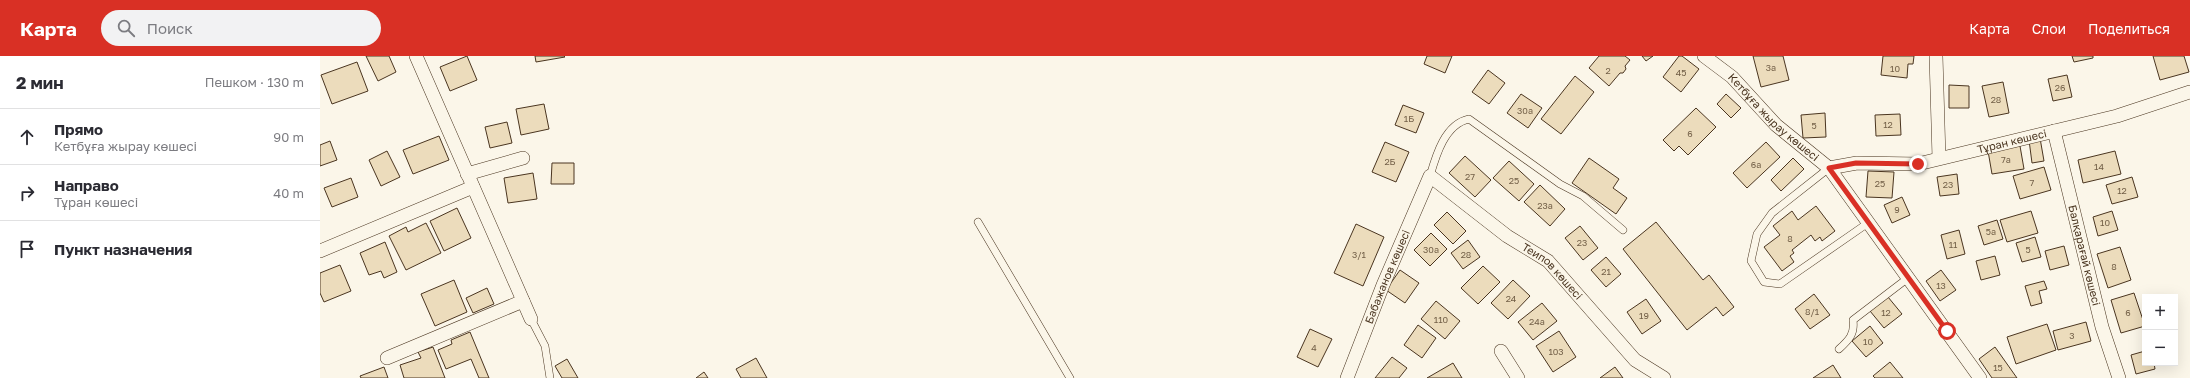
<!DOCTYPE html>
<html lang="ru">
<meta charset="utf-8">
<style>
:root{--surface:#fff;--page:#f2f2f3;--text:#2b2b33;--muted:#7c7c81;--line:#e1e1e2;--accent:#d93025}
body{margin:0;font-family:"Golos Text",sans-serif;background:var(--page);color:var(--text)}
.controls{position:absolute;right:12px;bottom:12px;display:grid;overflow:hidden;border-radius:0px;box-shadow:0 4px 16px #0002}
.controls button{width:36px;height:36px;display:grid;place-items:center;padding:0;border:0;border-bottom:1px solid var(--line);background:var(--surface);color:var(--text);font:20px sans-serif}
.stop{position:absolute;width:12px;height:12px;margin:-9px;border:3px solid #d93025;border-radius:50%;background:#fff}
.stop.end{background:#d93025;border-color:#fff;box-shadow:0 1px 4px #0008}
.list{margin:0;padding:0;list-style:none}
h2{display:flex;justify-content:space-between;align-items:center;height:52px;margin:0;padding:0 16px;font-size:17px}
h2 small{font-size:13px;font-weight:400;color:var(--muted)}
.list li{display:grid;grid-template-columns:26px 1fr auto;gap:12px;align-items:center;box-sizing:border-box;height:56px;padding:0 16px;border-top:1px solid var(--line)}
.list b{display:block;font-size:15px;white-space:nowrap}
.list p{margin:0;font-size:13px;white-space:nowrap;color:var(--muted)}
.list em{font-size:13px;font-style:normal;color:var(--muted)}
.icon{flex:none;width:22px;height:22px;fill:none;stroke:currentColor;stroke-width:2;stroke-linecap:round;stroke-linejoin:round}
.map{position:relative;flex:none;width:1870px;height:322px;overflow:hidden}
header{display:flex;align-items:center;gap:24px;box-sizing:border-box;height:56px;padding:0 20px;background:var(--accent);color:#fff}
header strong{font-size:19px}
nav{display:flex;gap:22px;margin-inline-start:auto;font-size:14px}
.search{width:280px;height:36px;background:var(--page);display:flex;align-items:center;gap:10px;box-sizing:border-box;padding:0 14px;border-radius:22px;color:var(--muted);font-size:15px}
main{display:flex}
aside{flex:1;background:var(--surface)}
.map>svg:first-child{display:block}
.building{fill:#ecdcbc;stroke:#4a3520}
.lines{fill:none;stroke-linecap:round;stroke-linejoin:round}
.service-casing{stroke:#4a3520;stroke-width:8}
.minor-casing{stroke:#4a3520;stroke-width:14}
.service{stroke:#fbf6e9;stroke-width:7}
.minor{stroke:#fbf6e9;stroke-width:13}
.route{stroke:#d93025;stroke-width:5}
.labels{text-anchor:middle;stroke-width:3;stroke-linejoin:round;paint-order:stroke}
.number-label{font-size:9px;fill:#725f47}
.street-label{font-size:11px;fill:#4a3520;stroke:#fbf6e9}
</style>
<header>
<strong>Карта</strong>
<div class="search"><svg class="icon" aria-label="search" viewBox="0 0 24 24"><circle cx="10" cy="10" r="6"/><path d="M15 15l6 6"/></svg>Поиск</div>
<nav><a>Карта</a><a>Слои</a><a>Поделиться</a></nav>
</header>
<main>
<aside>
<h2>2 мин<small>Пешком · 130 m</small></h2>
<ul class="list">
<li><svg class="icon" aria-label="ahead" viewBox="0 0 24 24"><path d="M12 20V5M6 11l6-6 6 6"/></svg><div><b>Прямо</b><p>Кетбұға жырау көшесі</p></div><em>90 m</em></li>
<li><svg class="icon" aria-label="right" viewBox="0 0 24 24"><path d="M7 20v-9h11M14 6l5 5-5 5"/></svg><div><b>Направо</b><p>Тұран көшесі</p></div><em>40 m</em></li>
<li><svg class="icon" aria-label="arrive" viewBox="0 0 24 24"><path d="M6 21V4h12l-3 4 3 4H6"/></svg><div><b>Пункт назначения</b></div></li>
</ul>
</aside>
<div class="map">
<svg width="1870" height="322" viewBox="0 0 1870 322">
<rect width="100%" height="100%" fill="#fbf6e9"/>
<path class="building" d="M46,0H69L76,16L58,25Z
M147,0L157,24L130,35L120,11Z
M215,0H244L245,1L216,6Z
M1107,0H1132L1125,17L1104,8Z
M1279,0H1305L1310,4L1305,10L1306,13L1303,17H1300L1289,30L1269,12Z
M1322,0H1333L1326,5Z
M1359,0H1362L1379,13L1361,36L1343,21Z
M1433,0H1463L1469,24L1441,31Z
M1563,0H1594L1593,8H1588L1587,22L1561,19Z
M1752,0H1773V2L1754,6Z
M1833,0H1864L1869,16L1840,24Z
M37,6L48,35L12,48L1,19Z
M1168,14L1185,27L1169,48L1152,36Z
M1747,19L1752,41L1733,45L1728,23Z
M1255,20L1274,36L1241,78L1221,63Z
M1683,26L1689,57L1669,61L1662,30Z
M1629,29L1649,30V52H1629Z
M1201,38L1222,52L1208,72L1187,57Z
M1406,38L1421,52L1411,62L1397,48Z
M224,48L229,73L201,79L196,53Z
M1083,49L1104,57L1096,77L1075,69Z
M1376,52L1396,71L1368,99L1359,90L1354,95L1343,84Z
M1505,57L1506,81L1483,82L1481,59Z
M1580,58L1581,79L1556,80L1555,59Z
M187,66L192,87L170,92L165,71Z
M119,80L129,104L93,118L83,94Z
M1720,82L1724,105L1712,107L1709,84Z
M10,85L17,104L0,110V89Z
M1065,86L1089,96L1076,126L1052,116Z
M1446,86L1460,101L1427,132L1413,117Z
M1700,90L1704,113L1672,118L1668,95Z
M67,95L80,121L61,130L49,104Z
M1795,95L1801,118L1763,127L1758,104Z
M1145,100L1171,124L1155,141L1129,117Z
M1269,102L1299,123L1293,132L1307,142L1296,158L1252,127Z
M1473,102L1484,113L1461,135L1451,124Z
M1189,105L1214,128L1199,145L1173,122Z
M232,107H254V128H231Z
M1724,111L1731,134L1700,143L1693,120Z
M1548,115L1574,116L1572,142L1546,141Z
M213,117L217,143L188,147L184,122Z
M1637,118L1639,138L1620,140L1617,121Z
M1812,121L1818,141L1792,148L1786,129Z
M31,122L38,141L12,151L4,132Z
M1220,129L1245,153L1230,170L1204,146Z
M1582,141L1590,159L1572,167L1564,149Z
M1496,150L1515,175L1502,185L1500,181L1495,185L1491,179L1472,194L1474,197L1470,200L1474,206L1462,215L1444,191L1460,179L1453,170L1472,155L1478,164Z
M137,152L151,182L124,195L110,165Z
M1711,155L1718,177L1687,186L1680,164Z
M1792,155L1798,174L1778,180L1773,161Z
M1127,156L1146,175L1133,188L1114,169Z
M1677,164L1683,183L1664,189L1658,170Z
M1336,166L1383,224L1389,219L1414,251L1403,260L1396,251L1367,274L1303,193Z
M106,167L121,197L86,214L69,180L86,171L88,176Z
M1036,168L1064,181L1043,230L1014,217Z
M1260,170L1278,192L1263,204L1245,182Z
M1639,174L1645,198L1627,203L1621,179Z
M1111,177L1127,193L1110,210L1094,194Z
M1715,181L1721,201L1702,206L1696,187Z
M1148,184L1160,201L1143,213L1131,197Z
M65,186L77,216L64,222L61,215L49,219L40,197Z
M1744,190L1749,209L1730,214L1725,195Z
M1800,191L1811,224L1788,232L1777,198Z
M1675,200L1680,219L1661,224L1656,205Z
M1286,201L1301,218L1286,231L1271,214Z
M20,209L31,235L4,246L0,237V217Z
M1163,210L1180,226L1158,248L1141,232Z
M1080,214L1099,227L1085,247L1066,234Z
M1621,214L1636,234L1620,245L1606,225Z
M134,224L147,256L115,270L101,238Z
M1193,224L1210,240L1188,263L1171,247Z
M1724,225L1727,233L1719,235L1722,247L1711,250L1705,230Z
M167,232L174,248L153,257L146,242Z
M1814,237L1825,270L1801,277L1791,244Z
M1494,238L1510,259L1490,273L1475,253Z
M1568,241L1582,258L1564,272L1550,255Z
M1326,243L1341,265L1322,278L1307,256Z
M1116,245L1140,265L1125,283L1101,263Z
M1222,247L1237,265L1213,284L1198,266Z
M1766,266L1771,285L1738,294L1733,275Z
M1727,268L1736,294L1696,308L1687,281Z
M1098,269L1116,282L1102,302L1084,289Z
M1550,270L1563,287L1546,301L1532,285Z
M990,273L1012,283L998,311L977,301Z
M1239,275L1256,301L1233,316L1216,290Z
M150,276L169,322H159L151,303L126,313L118,294L132,288L131,284Z
M113,291L125,322H84L80,309L101,302L98,296Z
M1675,291L1697,322H1672L1659,303Z
M1825,295V307H1834L1835,313L1816,318L1811,299Z
M1072,301L1087,312L1079,322H1055Z
M436,302L447,322H421L416,313Z
M247,303L258,322H242L235,310Z
M1570,306L1583,322H1555L1553,320Z
M1133,307L1142,322H1107Z
M1513,309L1521,322H1493Z
M64,311L68,322H41L40,320Z
M1295,311L1303,322H1280Z
M384,316L388,322H376Z"/>
<g class="lines">
<defs>
<path id="service" d="M1509,112L1452,157L1437,178L1431,205L1444,226L1460,228L1548,167
M1110,120C1116,99 1125,68 1149,63L1240,128L1263,140L1303,174
M658,166L750,322
M211,263L225,290L230,322
M1519,293C1529,284 1535,278 1533,264L1588,222"/>
<g id="minor">
<path d="M96,0L211,263"/>
<path id="s1" d="M1384,0L1412,21L1456,69L1509,112L1660,322"/>
<path d="M1616,0L1619,102"/>
<path id="s2" d="M1734,75L1782,271L1799,322"/>
<path id="s3" d="M1509,112L1537,107L1598,108L1797,60L1870,36"/>
<path d="M147,118L203,102"/>
<path d="M0,195L153,131"/>
<path d="M1181,295L1198,322"/>
<path d="M67,302L203,245"/>
<path id="s4" d="M1027,322L1063,229L1110,120L1187,180L1228,205L1315,304L1344,322"/>
</g>
</defs>
<use href="#service" class="service-casing"/>
<use href="#minor" class="minor-casing"/>
<use href="#service" class="service"/>
<use href="#minor" class="minor"/>
</g>
<g class="lines">
<path class="route" d="M1598,108L1536,107L1509,112L1627,275"/>
</g>
<g class="labels">
<g class="number-label">
<text x="1451" y="15">3а</text>
<text x="1575" y="16">10</text>
<text x="1288" y="18">2</text>
<text x="1361" y="20">45</text>
<text x="1740" y="35">26</text>
<text x="1676" y="47">28</text>
<text x="1205" y="58">30а</text>
<text x="1089" y="66">1Б</text>
<text x="1568" y="72">12</text>
<text x="1494" y="73">5</text>
<text x="1370" y="81">6</text>
<text x="1686" y="107">7а</text>
<text x="1070" y="109">2Б</text>
<text x="1436" y="112">6а</text>
<text x="1779" y="114">14</text>
<text x="1150" y="124">27</text>
<text x="1194" y="128">25</text>
<text x="1712" y="130">7</text>
<text x="1560" y="131">25</text>
<text x="1628" y="132">23</text>
<text x="1802" y="138">12</text>
<text x="1225" y="153">23а</text>
<text x="1577" y="157">9</text>
<text x="1785" y="170">10</text>
<text x="1671" y="179">5а</text>
<text x="1470" y="186">8</text>
<text x="1262" y="190">23</text>
<text x="1633" y="192">11</text>
<text x="1111" y="197">30а</text>
<text x="1708" y="197">5</text>
<text x="1039" y="202">3/1</text>
<text x="1146" y="202">28</text>
<text x="1794" y="214">8</text>
<text x="1286" y="219">21</text>
<text x="1621" y="233">13</text>
<text x="1191" y="246">24</text>
<text x="1492" y="259">8/1</text>
<text x="1566" y="260">12</text>
<text x="1808" y="260">6</text>
<text x="1324" y="263">19</text>
<text x="1121" y="267">110</text>
<text x="1217" y="269">24а</text>
<text x="1752" y="283">3</text>
<text x="1548" y="289">10</text>
<text x="994" y="295">4</text>
<text x="1236" y="299">103</text>
<text x="1678" y="315">15</text>
</g>
<g class="street-label">
<text dy="4" stroke="none"><textPath href="#s1" startOffset="93">Кетбұға жырау көшесі</textPath></text>
<text dy="4" stroke="none"><textPath href="#s3" startOffset="186">Тұран көшесі</textPath></text>
<text dy="4" stroke="none"><textPath href="#s2" startOffset="128">Балқарағай көшесі</textPath></text>
<text dy="4" stroke="none"><textPath href="#s4" startOffset="374">Теипов көшесі</textPath></text>
<text dy="4" stroke="none"><textPath href="#s4" startOffset="109">Бабажанов көшесі</textPath></text>
</g>
</g>
</svg>
<div class="controls">
<button>+</button>
<button>−</button>
</div>
<div class="stop" style="left:1627px;top:275px"></div>
<div class="stop end" style="left:1598px;top:108px"></div>
</div>
</main>
